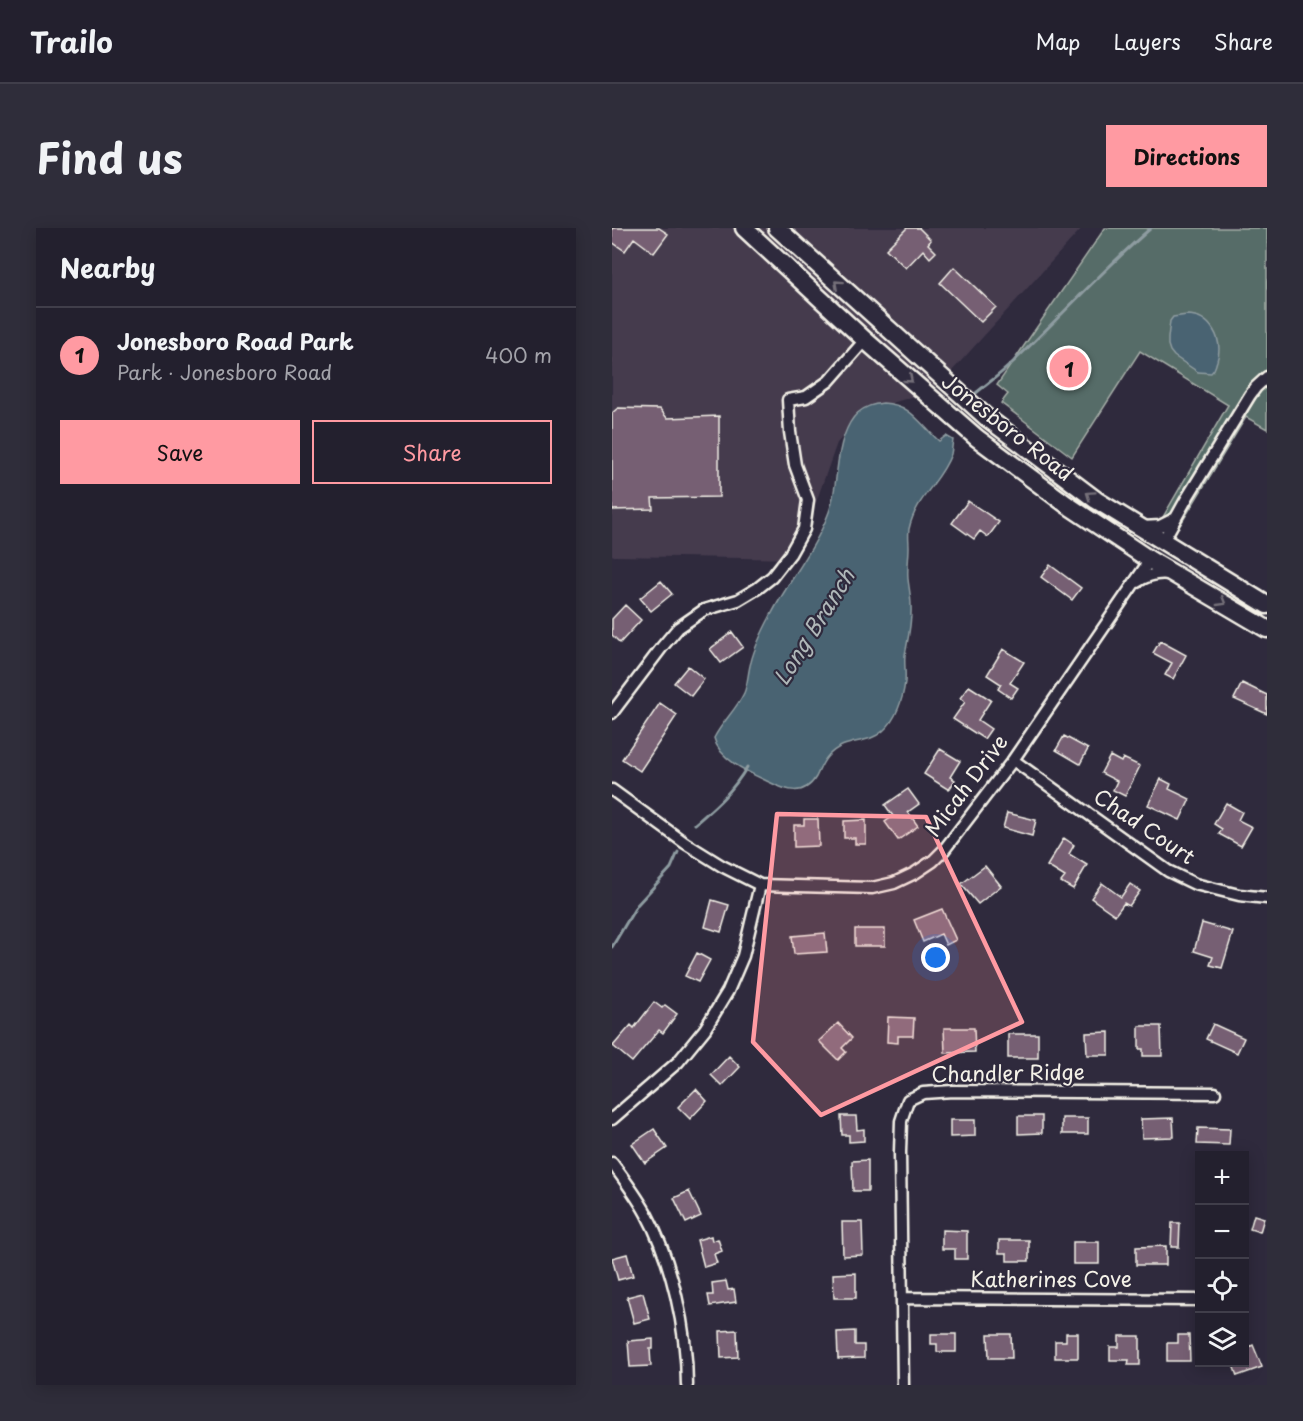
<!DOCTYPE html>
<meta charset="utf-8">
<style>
:root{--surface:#23202e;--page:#2f2d3a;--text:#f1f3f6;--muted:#a3a3aa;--line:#403e4a;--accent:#ff9aa2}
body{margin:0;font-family:"Playpen Sans",sans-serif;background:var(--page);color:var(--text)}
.controls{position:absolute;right:18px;bottom:18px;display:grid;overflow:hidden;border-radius:0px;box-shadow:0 3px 15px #0003}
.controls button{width:54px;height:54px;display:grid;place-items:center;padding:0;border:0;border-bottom:2px solid var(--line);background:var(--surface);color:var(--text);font:30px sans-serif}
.you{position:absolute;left:324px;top:730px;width:21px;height:21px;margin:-15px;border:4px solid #fff;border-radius:50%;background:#1a73e8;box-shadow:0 0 0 9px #1a73e833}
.badge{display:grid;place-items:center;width:39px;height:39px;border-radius:50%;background:var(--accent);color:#111;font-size:20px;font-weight:700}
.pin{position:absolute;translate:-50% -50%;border:3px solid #fff;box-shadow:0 2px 6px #0006}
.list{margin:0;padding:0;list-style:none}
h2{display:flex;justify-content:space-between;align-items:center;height:78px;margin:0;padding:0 24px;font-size:26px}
h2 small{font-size:20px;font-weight:400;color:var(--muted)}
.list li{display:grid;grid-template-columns:39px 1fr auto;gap:18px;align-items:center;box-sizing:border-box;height:96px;padding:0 24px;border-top:2px solid var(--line)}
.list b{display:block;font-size:22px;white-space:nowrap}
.list p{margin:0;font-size:20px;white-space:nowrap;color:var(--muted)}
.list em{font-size:20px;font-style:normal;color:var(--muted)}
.actions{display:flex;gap:12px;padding:18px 24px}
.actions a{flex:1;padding:14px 0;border:2px solid var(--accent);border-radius:0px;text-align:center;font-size:21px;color:var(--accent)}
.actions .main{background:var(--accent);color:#111}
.icon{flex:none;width:33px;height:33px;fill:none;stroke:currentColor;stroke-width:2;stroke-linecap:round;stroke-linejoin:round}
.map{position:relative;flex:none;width:655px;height:1157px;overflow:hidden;border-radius:0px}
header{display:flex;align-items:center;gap:36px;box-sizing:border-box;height:84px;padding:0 30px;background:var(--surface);border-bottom:2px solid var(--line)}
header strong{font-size:28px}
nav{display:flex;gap:33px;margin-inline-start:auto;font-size:21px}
.intro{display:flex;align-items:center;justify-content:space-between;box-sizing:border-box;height:144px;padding:0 36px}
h1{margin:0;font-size:42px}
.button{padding:15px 27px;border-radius:0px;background:var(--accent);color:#111;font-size:21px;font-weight:700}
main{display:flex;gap:36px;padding:0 36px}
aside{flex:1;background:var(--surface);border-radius:0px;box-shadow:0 3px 15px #0003}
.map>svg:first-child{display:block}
.built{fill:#443a4d}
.green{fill:#576c67;stroke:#a6aea8;stroke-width:1.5}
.water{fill:#4a6372;stroke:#8e9ca1;stroke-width:1.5}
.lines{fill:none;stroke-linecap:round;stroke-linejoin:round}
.stream{stroke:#8e9ca1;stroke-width:3}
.building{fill:#765f73;stroke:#f4f1e8;stroke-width:1.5}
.street-casing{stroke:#f4f1e8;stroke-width:15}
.primary-casing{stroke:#f4f1e8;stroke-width:21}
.street{stroke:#2f2a3d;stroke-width:10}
.primary{stroke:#2f2a3d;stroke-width:16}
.oneway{stroke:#747079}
.marked{fill:#ff9aa2;fill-opacity:0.2;stroke:#ff9aa2;stroke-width:4.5;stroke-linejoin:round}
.labels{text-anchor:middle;stroke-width:4.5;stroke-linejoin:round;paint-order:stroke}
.street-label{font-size:21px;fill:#f4f1e8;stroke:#2f2a3d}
.water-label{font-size:22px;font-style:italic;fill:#b0b8b9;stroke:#2f2a3d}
</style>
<header>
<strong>Trailo</strong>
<nav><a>Map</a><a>Layers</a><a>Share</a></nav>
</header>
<div class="intro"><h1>Find us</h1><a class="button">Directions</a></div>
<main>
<aside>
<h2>Nearby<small></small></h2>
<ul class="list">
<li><span class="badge">1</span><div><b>Jonesboro Road Park</b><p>Park · Jonesboro Road</p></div><em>400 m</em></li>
</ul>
<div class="actions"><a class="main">Save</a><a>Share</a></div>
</aside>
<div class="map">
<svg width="655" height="1157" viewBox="0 0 655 1157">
<rect width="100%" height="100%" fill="#2f2a3d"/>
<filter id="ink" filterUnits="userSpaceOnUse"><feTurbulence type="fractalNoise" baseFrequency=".0167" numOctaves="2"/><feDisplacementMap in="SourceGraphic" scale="12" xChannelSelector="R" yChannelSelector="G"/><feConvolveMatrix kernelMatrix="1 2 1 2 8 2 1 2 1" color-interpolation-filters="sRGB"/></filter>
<g filter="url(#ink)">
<path class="built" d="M0,0H470L330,154L303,168L257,182L225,215L184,331L2,328L0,327Z"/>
<path class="green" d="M493,0H655V201L634,189L567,299L551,289L616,177L528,123L460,229L389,175L396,166L385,157Z"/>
<path class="water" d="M575,87C598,87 612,111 605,133C603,138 604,141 599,145L586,144L562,128L558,123L556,117V110L558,93L561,89Z
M271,175C299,176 307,195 327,213L334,208L341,212C340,217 340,222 339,226C329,254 304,269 297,301C296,307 297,313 297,319C297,329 295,340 296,351C297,360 299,369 299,378C300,395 296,411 293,427C292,436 294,445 293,454C291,471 284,492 271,503C254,518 234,508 215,529C210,535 207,543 204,549C192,569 175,563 157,554C138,545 107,532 102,510C110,494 124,482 132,465C136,456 136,443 139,434C143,418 151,402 159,387C177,352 203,322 217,284C226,260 223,232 232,208C239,188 249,177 271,175Z"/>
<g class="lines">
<path class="stream" d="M364,165C376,155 389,146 400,135C447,91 490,42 539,0
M83,596C105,577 120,564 135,539
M0,719L25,677L59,640L66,624"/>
</g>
<path class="building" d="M0,0H47L56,6L42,25L22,10L13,23L0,14Z
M295,0H307L319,12L316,16L324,24L318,30L311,22L294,40L274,21Z
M342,39L384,79L369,94L328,55Z
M6,180L48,181L55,190L107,188V269L40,270L41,281L0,282V185Z
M356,273L387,294L376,309L368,303L362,311L340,295Z
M438,337L469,360L460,372L429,349Z
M49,353L60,366L39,383L28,370Z
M13,377L29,392L8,415L0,407V391Z
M120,404L131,419L109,435L98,421Z
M548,413L574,427L561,451L553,447L560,435L541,425Z
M391,421L412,434L398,455L406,460L399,470L386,461L389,456L375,447Z
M76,438L92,451L79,468L62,455Z
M630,455L655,467V486L622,471Z
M357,458L379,472L366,492L379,501L372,511L341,491L353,474L348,470Z
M48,475L65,487L28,543L10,531Z
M452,508L476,521L468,536L444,522Z
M328,521L348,533L338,549L343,552L337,562L312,546Z
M498,528L509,534L511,530L528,538L513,568L501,562L505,553L489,545Z
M549,551L559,556L557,561L578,571L568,592L536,577Z
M296,561L307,576L296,584L306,598L286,612L273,594L281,588L273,577Z
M614,575L630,584L626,592L640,599L629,618L607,606L610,601L602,596Z
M395,585L424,592L420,608L391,600Z
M192,591H206L207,618L182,619V597H192Z
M254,592V616H243V610H232V593Z
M452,610L462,617L457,626L475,637L461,661L449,654L453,649L435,638Z
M373,638L389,658L366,676L349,656Z
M490,655L509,669L518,656L528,663L517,678L512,675L503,687L479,670Z
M100,672L117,677L109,704L93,699Z
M330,681L344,712L334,717L329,706L311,714L302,692Z
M590,695L621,704L610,740L598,737L601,729L582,723Z
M243,701H273V718H243Z
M213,705L215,724L182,726L180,708Z
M85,725L98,732L86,754L73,748Z
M42,774L50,780L53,777L65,786L51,805L47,802L20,834L1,818L19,797L22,800Z
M276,789L302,790L301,808H286V815L275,814Z
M226,795L240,810L230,820L234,824L226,832L207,813Z
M601,796L632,810L625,825L594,811Z
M527,798H549L550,828H531V821H527Z
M332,800H362L363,824L333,825Z
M497,804V827H475L474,805Z
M396,806H426V830H396Z
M117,828L128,839L110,858L99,847Z
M84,861L95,873L78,891L66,879Z
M229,888H244L245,902L252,901V913L237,914V907H230Z
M406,888H430V905L406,906Z
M450,890H476V906H450Z
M561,890L562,909L530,910L529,891Z
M338,892H363V908L338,909Z
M586,900L618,901L617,917L585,916Z
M42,901L55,920L33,935L20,916Z
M256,932V963H241L240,933Z
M77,963L89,988L74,995L62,970Z
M642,987L652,990L648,1004L638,1001Z
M230,994H250L251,1027L231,1028Z
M560,995H568L567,1019H559Z
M330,1002L355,1003V1031H343V1021H330Z
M99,1008L100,1013L106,1011L110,1023L102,1026L105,1035L92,1039L85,1012Z
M387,1012H417V1033H395V1025H387Z
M461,1014H487V1036H461Z
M554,1018V1037H524V1019Z
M15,1026L21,1048L6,1052L0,1030Z
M244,1045V1070H222L221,1046Z
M114,1053L116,1062L122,1061L124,1074L98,1078L96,1067H101L100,1055Z
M31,1065L38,1091L22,1095L15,1069Z
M125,1102L126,1129L109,1130L108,1103Z
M243,1103V1117H252V1130L226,1131L225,1104Z
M454,1105H466V1130H443V1113H454Z
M319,1106H344V1124H325V1116H319Z
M376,1106H399L400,1130H377Z
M566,1107H577L578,1133H555V1115H566Z
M507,1108H528V1137H516L517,1132H498V1119H507Z
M41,1111V1121H38L39,1138L18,1139L16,1113Z
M641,1117L650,1139L625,1148L620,1134H633V1121Z"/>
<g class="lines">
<defs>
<path id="street" d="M531,299L548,298L564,290
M551,313L575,270L638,167L644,159L655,149
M525,354C535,347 546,344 558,346
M0,485L50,419L66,400L92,382L126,372L146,360L160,349L178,326L192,301L196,272L183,237L178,204L176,172L194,169L217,153L253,112
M401,532L556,643L583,656L627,667L655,670
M0,562L73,615L110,638L148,657L260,660L282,655L303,645L321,633L332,622L401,532L538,332
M0,891L66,834L93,801L116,763L131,728L148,657
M0,935C12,951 24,967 34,985C60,1033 75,1102 75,1157
M290,1070L588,1072
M291,1157L288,924L289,893L296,872L311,865L341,863L603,865"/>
<path id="primary" d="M132,0L253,112L365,210L454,276L538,332L655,401
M165,0L374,189L484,272L655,377"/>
</defs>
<use href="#street" class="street-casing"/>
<use href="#primary" class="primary-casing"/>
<use href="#street" class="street"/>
<use href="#primary" class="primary"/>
</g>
<defs><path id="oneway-chevron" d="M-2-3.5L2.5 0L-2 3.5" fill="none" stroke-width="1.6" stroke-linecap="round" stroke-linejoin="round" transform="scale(1.5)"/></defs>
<g class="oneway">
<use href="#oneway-chevron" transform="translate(226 56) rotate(-138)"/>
<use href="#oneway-chevron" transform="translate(297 151) rotate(41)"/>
<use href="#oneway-chevron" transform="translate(478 267) rotate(-145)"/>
<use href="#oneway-chevron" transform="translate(610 374) rotate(31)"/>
</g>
</g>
<path class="marked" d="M165,586L314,589L410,794L209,887L141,814Z"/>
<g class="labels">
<g class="street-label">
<text transform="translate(395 200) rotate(38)" y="7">Jonesboro Road</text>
<text transform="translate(355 558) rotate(-53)" y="7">Micah Drive</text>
<text transform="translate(532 599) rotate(34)" y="7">Chad Court</text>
<text transform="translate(396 846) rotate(-1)" y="7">Chandler Ridge</text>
<text x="439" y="1059">Katherines Cove</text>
</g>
<g class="water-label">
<text transform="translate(202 399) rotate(-58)" y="8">Long Branch</text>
</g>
</g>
</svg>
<div class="controls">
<button>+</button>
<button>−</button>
<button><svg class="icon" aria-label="locate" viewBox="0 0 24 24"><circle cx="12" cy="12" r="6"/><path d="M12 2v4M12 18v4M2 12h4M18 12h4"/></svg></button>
<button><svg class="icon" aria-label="layers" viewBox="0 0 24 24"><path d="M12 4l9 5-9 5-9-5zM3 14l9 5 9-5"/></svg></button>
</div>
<div class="you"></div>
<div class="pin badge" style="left:457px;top:140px">1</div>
</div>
</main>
